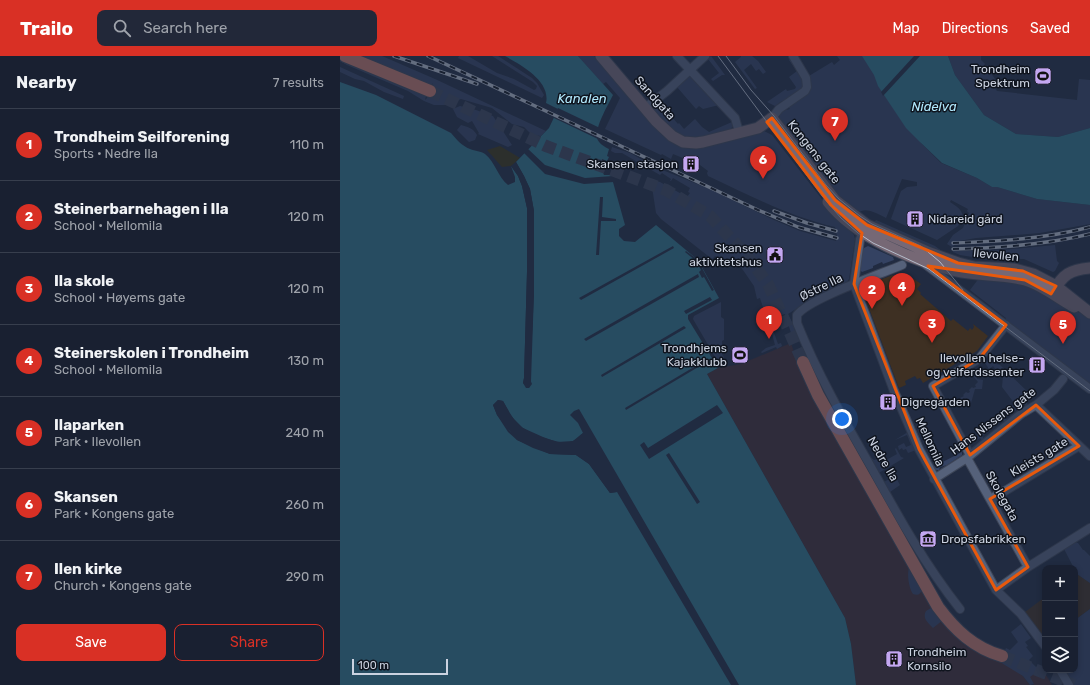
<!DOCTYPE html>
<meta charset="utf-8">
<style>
:root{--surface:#192031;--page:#222839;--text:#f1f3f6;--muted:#9fa3ab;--line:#373e4d;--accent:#d93025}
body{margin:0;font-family:Rubik,sans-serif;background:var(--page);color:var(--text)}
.controls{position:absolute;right:12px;bottom:12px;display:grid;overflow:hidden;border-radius:8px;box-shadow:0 2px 6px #0003}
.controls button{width:36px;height:36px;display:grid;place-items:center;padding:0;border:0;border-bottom:1px solid var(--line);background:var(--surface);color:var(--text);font:20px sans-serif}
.scale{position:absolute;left:12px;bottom:10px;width:96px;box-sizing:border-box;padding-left:4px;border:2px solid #cbd2e0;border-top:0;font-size:11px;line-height:14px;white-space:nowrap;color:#cbd2e0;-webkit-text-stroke:3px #0f141e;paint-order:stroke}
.you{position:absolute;left:502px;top:363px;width:14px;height:14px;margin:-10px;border:3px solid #fff;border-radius:50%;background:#1a73e8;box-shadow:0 0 0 6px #1a73e833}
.badge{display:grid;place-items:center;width:26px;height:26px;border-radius:50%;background:var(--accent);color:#fff;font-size:13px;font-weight:700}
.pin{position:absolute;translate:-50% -33px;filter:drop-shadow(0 1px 2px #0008)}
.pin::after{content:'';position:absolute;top:21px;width:14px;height:12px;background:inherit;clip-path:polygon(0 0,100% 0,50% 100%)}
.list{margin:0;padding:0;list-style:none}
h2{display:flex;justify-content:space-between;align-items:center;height:52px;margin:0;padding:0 16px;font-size:17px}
h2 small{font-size:13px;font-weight:400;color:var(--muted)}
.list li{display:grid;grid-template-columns:26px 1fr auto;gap:12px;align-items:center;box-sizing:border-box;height:72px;padding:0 16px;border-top:1px solid var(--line)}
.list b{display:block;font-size:15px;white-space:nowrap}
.list p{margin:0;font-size:13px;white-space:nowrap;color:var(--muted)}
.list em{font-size:13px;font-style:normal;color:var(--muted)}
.actions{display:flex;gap:8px;padding:12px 16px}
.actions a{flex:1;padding:9px 0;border:1px solid var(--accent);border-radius:8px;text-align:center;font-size:14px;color:var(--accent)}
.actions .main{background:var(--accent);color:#fff}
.icon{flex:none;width:22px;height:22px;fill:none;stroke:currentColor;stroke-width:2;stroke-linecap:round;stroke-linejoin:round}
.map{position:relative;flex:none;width:750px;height:629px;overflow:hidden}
header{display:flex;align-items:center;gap:24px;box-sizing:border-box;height:56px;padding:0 20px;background:var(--accent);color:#fff}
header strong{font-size:19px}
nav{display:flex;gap:22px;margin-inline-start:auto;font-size:14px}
.search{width:280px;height:36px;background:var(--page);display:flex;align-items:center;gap:10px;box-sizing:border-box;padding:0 14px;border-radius:8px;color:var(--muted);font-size:15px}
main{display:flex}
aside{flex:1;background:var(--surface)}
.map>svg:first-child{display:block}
.industrial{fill:#402d33}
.education{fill:#3e3023}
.green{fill:#344262}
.sand{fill:#3b3312}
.water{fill:#2f7388}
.pier{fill:#212b41}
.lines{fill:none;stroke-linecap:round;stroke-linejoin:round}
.highway-tunnel{stroke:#3a4459;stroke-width:12;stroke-dasharray:12 6;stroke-linecap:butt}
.street-casing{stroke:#3d4557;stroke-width:10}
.secondary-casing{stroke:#3d4557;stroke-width:13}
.highway-casing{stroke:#3d4557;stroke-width:14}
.street{stroke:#55617a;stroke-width:8}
.secondary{stroke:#766875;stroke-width:11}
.highway{stroke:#c27768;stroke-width:12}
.tram{stroke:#b4bccb;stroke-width:1}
.rail-casing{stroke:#b4bccb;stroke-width:3.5}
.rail{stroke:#0f141e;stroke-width:2;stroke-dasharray:6;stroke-linecap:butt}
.marked{fill:none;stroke:#e8590c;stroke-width:3;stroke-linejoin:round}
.labels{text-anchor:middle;stroke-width:3;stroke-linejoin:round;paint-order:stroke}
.poi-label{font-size:12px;fill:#cbd2e0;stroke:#0f141e;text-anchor:end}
.street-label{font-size:12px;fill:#cbd2e0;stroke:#0f141e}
.water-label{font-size:13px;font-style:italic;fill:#b1e9fd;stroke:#0f141e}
</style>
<header>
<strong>Trailo</strong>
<div class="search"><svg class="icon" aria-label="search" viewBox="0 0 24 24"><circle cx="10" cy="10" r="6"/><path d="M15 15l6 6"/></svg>Search here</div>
<nav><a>Map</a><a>Directions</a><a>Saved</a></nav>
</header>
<main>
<aside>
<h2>Nearby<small>7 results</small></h2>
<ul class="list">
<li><span class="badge">1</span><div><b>Trondheim Seilforening</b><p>Sports · Nedre Ila</p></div><em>110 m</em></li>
<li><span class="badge">2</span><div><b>Steinerbarnehagen i Ila</b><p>School · Mellomila</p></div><em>120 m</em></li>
<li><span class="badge">3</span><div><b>Ila skole</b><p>School · Høyems gate</p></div><em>120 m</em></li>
<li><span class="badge">4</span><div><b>Steinerskolen i Trondheim</b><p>School · Mellomila</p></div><em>130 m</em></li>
<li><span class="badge">5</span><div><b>Ilaparken</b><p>Park · Ilevollen</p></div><em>240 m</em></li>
<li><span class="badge">6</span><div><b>Skansen</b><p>Park · Kongens gate</p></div><em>260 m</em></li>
<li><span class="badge">7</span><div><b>Ilen kirke</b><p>Church · Kongens gate</p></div><em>290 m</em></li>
</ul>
<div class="actions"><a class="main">Save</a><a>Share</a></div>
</aside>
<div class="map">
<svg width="750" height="629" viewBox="0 0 750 629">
<rect width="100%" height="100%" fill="#212b41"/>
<path class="industrial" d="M451,287L458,309L579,525L647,600L669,610L678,616L683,620L690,629H516L511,588L505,562L367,318L378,312L401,308Z
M702,612L712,629H693L694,628L689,621Z"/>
<path class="education" d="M553,219L560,236L566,234L563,227L574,223L581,228L577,233L581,237L580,238L611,265L613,263L628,275L630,272L632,274L634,271L633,268L648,280L637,295L583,327L580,322L577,323L575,320L565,325L566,329L559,332L521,231Z
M737,518L750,527V553L735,564V519Z
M705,541V582L685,556Z"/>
<path class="green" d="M16,0H42L95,23L206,75L201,80L192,79L184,71L172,68L152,52L121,43L105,49H94L84,45L68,35L7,9L0,5V2L86,40L85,44L88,41L92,42L96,33L92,31L93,27L90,31Z
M119,0H128L157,17L174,23L194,34L196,33L197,30L193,26L152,0H158L192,22L197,27L204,39L202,42L198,40L118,2Z
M238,0H254L316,73L328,84L340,90L422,74L432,79L488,151L514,179L515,183L509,223L506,227L459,251L448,258C451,265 459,276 453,283L445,258L429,263L438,288L441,287L442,290L437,293L436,291L422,297L421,296L426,292L435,289L430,270H429L420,242L417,243L414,230L394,201L384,207L375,200L372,203L321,163L316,157L311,124L320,126L347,141L350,137L348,136L350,132L333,122L331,125H330L331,123L322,117L320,119L282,97H275L271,95L272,91L290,97L315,111L367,132L434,164L460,175L496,185L497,180L495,171C450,161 409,139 368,120L367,117L368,115L360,109L333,98L331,103L322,98L321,99L265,73L280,42L266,26L263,28Z
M371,0L385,19H382L373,25L371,23L379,17L368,3H367Z
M401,0H412L418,5L426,16L423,18L419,13L416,15L411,8L404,14L417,32L415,33L395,6L401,1Z
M497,0H527L581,87L601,107L637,122L652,131H657L697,143L750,149V168L700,177L636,182L619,185L612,191L607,188L613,179L623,172L629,157L627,155L628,153L611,144L610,146C616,150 622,153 623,161L618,170L597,184L551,163L561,135L567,131L577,130V126L562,123L546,162C538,158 525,150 518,157L498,140L438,62L441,55L450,53L442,45L435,50L427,46L446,33L447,35L455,33L456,31L449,21L457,15L449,4L451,3L464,23L492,6L494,9L500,4Z
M608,0H641V4L645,8L642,12L644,15L648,13L655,23L656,29L654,31L657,35L737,44L739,23L750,24V72L718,81L676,78L644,59L615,19Z
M0,11L64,40L63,43L44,36L24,25L15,23L0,16Z
M349,19H351L379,49L363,53L359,50L356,53L337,31Z
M318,45L338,68L339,67L344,73L355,63L362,71L369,76L392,66L393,70L390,74C374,79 350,89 335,77C326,70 318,60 310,52Z
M120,50L136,54L153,60L172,89L168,91L138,78L139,77L132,65L128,67L117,61L113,53Z
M121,69C128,71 133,72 137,79L135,84L129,86L117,74Z
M536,164L595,190L607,199L534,167Z
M715,189L717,205L719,207L715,215L713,216L684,203L639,202L620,199L613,196V195H651Z
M528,190L553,201L554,204L543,208L542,206L533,210V212L522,216L520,214L523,194L524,192Z
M640,221L681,225L733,254L750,261V329L665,264L666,262L630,234Z
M381,246V261L384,263V284L382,285V298L387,307L381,311L353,263L354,260Z
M649,304L652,307L660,309L693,341L686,346L689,350L687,352L684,348L678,352L662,331L663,320L655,319L654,318L657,315L653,310L649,313L645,307Z
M637,312V323L643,324L642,333H635L631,347L623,346L620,342L624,340L623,339L626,336L628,337L630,336L629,334L632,331L633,332L636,331L635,329L638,326L630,316Z
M673,350L676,354L665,362L668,366L666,368L663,364L642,380L645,384L643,386L640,382L634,386L630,384Z
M568,376L576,394L568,397L566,393L563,394L562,392L559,394L558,390L564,387L566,391L571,389L567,379L555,384Z
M617,387L622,397V399L607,409L600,411L599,414H594L593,411L620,397L615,388Z
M556,392L561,401L564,402L537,418L529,400L534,404L538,403L541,407L557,398L555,393Z
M555,420L560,429L550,436L547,435L542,427Z
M735,486L738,487L743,494H744L750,500V527L737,518L723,491Z
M570,510L582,533C581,538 578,540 573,538C569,533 566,516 570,510Z
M591,552L603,564L593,572C588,567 582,562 586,555Z
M750,553V629H733L724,614H735V564Z
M681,568L691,582L685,586L688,590L686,591L693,600L689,604L696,611L700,609L702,612L690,621L694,628L690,629L683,620L660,606L666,592L670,594L678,586L671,576Z"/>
<path class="sand" d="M160,90L180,102L171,110L162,111L147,94Z"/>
<path class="water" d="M165,0H238L273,39C268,49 255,71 257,82C258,87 265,91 269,93L267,100L269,101L267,105L262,103C261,109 261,113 264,119H271L285,169L279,173V180L284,185L295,186L316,169L358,204L379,242L348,259V263L378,312L367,318L505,562L511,588L516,629H399L239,353L234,355L230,359L238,367L243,377C240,379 237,383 233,385C221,390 194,379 183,372C174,366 169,355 163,345L158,344L153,349L157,359L177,384L210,398L236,399L249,408L270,437L277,436L391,629H0V26L36,39L111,77C116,83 122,90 130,93C135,95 141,95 145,98C155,106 158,121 168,129L175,126V121L171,110L178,120L182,130L187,152V216L184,322L183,327L189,332L191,325L194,236V155L190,133L184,120L176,106L209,72L218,53L206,47C211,25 181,9 165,0Z
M522,0H608L615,19L644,59L676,78L718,81L750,72V149L697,143L657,131H652L637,122L602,107L581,87L566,72L538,30L534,19Z"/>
<path class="pier" d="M574,0H580L543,40L541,36Z
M218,52L260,72L259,82L260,84L214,62Z
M187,92L205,109L245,122L273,120L274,126L244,128L205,118L183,96Z
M176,106L184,120L190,133L194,155V236L190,323L192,328L189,332H186L183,327L184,322L187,216V152L182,130L178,120L171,110L173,109L180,119L184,129L189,152V216L186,322L185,327L187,330L190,328L188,323L192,236V155L188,133L183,120L174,108Z
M260,141H263L262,161L276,163V165H261L259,199H256Z
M333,190L334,192L241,244L239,242Z
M346,195L357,203L374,234L372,235L364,221L362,222L359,216L361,214L356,205L345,196Z
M358,218L359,221L246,285L244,283Z
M370,241L372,244L346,258L344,255Z
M344,270L346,272L262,321L261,319Z
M364,305L365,307L286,354L285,352Z
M158,344L163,345L171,360L183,372L203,381L217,386L233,385L243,377L244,379L233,387L216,388L202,383L182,374L170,361L162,347L158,346L155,350L158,358L170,375L178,382L194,390L210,396L237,397L250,407L271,435L276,434L277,436L270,437L249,408L236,399L210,398L193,392L177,384L168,376L157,359L153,349Z
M377,349L383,357L309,403L300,389L304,386L308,392Z
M329,397L360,446L357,448L326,399Z"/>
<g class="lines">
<path class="highway-tunnel" d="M90,35L206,90L326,134L370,160L408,201L428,228L463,306
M662,600L734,629"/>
<defs>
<path id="street" d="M337,0L395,62L399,76
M305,52L327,35L365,0
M432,62L439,53L465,35L467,31L466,22L453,0
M525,171L520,183L514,228L554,335L579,393L656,534L681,558L705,590
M585,208L750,333
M562,209C541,218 468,243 457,259V267C477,317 504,364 531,411C558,460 585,509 620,553
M696,349L750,400
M630,399L593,330L639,303L666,269
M627,402L688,511
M594,423L627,402L681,358L696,349L714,334L723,323
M650,443L665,435L739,390
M656,534L688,511L750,472
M720,614L729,629"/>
<path id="secondary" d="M261,0L316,65L332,80L343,86L356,87L363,86L418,72L432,62L495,144L527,169L590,197L618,207L634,211L674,213L693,218L716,230L750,257
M488,146C515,181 574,205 616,215C638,220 663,218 685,224C702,229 718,242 734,251
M713,236C723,218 730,214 750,212"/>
<path id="highway" d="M5,0L90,35
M463,306L478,339L598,551C615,574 634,592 662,600"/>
</defs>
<use href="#street" class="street-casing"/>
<use href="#secondary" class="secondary-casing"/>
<use href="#highway" class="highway-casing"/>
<use href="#street" class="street"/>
<use href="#secondary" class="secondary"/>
<use href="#highway" class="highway"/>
<path class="tram" d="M378,0L482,140L501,162L518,177L533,187L589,213L750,335
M386,0L411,34L434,60L486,129L499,143L520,160L532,168L581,190L600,206L623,234"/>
<defs>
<path id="rail" d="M54,0L137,28
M88,0L418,154L458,171L497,182
M434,155L467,167L496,175
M613,187C659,185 706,183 750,171
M613,193C659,192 705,189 750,178"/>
</defs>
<use href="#rail" class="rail-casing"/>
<use href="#rail" class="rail"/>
</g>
<path d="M0 0H750V629H0ZM432,62L495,144L527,169L618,207L683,215L716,230L711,238L685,224L588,210L666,269L639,303L593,330L630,399L696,349L739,390L650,443L688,511L656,534L579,393L514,228L522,177L491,149L427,66Z" fill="#212b41" fill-opacity=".55" fill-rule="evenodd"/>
<path class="marked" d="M432,62L495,144L527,169L618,207L683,215L716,230L711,238L685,224L588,210L666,269L639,303L593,330L630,399L696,349L739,390L650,443L688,511L656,534L579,393L514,228L522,177L491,149L427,66Z"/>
<defs>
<symbol id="stadium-square" viewBox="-11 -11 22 22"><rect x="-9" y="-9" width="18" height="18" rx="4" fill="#c4a7f1" stroke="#0f141e"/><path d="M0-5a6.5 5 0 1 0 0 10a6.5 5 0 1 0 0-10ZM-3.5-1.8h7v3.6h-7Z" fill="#111"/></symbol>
<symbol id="building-square" viewBox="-11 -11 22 22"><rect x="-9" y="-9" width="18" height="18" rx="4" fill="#c4a7f1" stroke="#0f141e"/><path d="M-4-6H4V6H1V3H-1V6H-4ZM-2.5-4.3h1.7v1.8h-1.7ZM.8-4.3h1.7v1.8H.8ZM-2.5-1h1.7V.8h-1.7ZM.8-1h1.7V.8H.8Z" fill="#111"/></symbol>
<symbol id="civic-square" viewBox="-11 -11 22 22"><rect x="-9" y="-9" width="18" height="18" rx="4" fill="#c4a7f1" stroke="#0f141e"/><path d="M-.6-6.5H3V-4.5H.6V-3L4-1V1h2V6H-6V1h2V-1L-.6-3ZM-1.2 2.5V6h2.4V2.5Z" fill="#111"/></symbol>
<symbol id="museum-square" viewBox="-11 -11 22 22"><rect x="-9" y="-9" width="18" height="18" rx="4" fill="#c4a7f1" stroke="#0f141e"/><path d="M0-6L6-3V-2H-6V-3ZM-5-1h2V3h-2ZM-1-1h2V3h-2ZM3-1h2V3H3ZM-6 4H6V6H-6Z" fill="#111"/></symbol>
</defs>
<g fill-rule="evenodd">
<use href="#stadium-square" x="693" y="10" width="20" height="20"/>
<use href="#building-square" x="341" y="98" width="20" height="20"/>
<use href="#building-square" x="565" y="153" width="20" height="20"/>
<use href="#civic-square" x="425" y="189" width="20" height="20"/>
<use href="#stadium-square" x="390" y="289" width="20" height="20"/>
<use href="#building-square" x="687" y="299" width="20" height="20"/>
<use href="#building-square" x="538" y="336" width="20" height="20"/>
<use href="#museum-square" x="578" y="473" width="20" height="20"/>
<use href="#building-square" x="544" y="593" width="20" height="20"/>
</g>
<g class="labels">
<g class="poi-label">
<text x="690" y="17">Trondheim<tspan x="690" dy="14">Spektrum</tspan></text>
<text x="338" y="112">Skansen stasjon</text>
<text x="588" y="167" text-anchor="start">Nidareid gård</text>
<text x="422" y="196">Skansen<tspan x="422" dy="14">aktivitetshus</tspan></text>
<text x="387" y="296">Trondhjems<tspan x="387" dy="14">Kajakklubb</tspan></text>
<text x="684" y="306">Ilevollen helse-<tspan x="684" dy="14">og velferdssenter</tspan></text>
<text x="561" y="350" text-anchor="start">Digregården</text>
<text x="601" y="487" text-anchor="start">Dropsfabrikken</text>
<text x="567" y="600" text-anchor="start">Trondheim<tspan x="567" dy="14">Kornsilo</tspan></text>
</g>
<g class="street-label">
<text transform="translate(315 42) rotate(48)" y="4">Sandgata</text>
<text transform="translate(474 96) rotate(52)" y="4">Kongens gate</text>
<text transform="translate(656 199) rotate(6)" y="4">Ilevollen</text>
<text transform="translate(481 231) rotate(-26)" y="4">Østre Ila</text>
<text transform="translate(653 365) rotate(-37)" y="4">Hans Nissens gate</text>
<text transform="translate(590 386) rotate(65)" y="4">Mellomila</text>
<text transform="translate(699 401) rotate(-31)" y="4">Kleists gate</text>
<text transform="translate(543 403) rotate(60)" y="4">Nedre Ila</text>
<text transform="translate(662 440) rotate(61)" y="4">Skolegata</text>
</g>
<g class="water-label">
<text x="242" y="47">Kanalen</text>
<text x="594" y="55">Nidelva</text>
</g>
</g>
</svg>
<div class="controls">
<button>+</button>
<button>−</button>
<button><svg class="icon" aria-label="layers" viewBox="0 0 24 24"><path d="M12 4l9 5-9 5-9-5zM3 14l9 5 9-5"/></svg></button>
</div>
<div class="scale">100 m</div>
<div class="you"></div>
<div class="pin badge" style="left:429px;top:283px">1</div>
<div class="pin badge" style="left:532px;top:253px">2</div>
<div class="pin badge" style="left:592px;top:287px">3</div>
<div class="pin badge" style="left:562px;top:250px">4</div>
<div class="pin badge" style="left:723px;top:288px">5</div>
<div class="pin badge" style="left:423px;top:123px">6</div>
<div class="pin badge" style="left:495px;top:85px">7</div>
</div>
</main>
